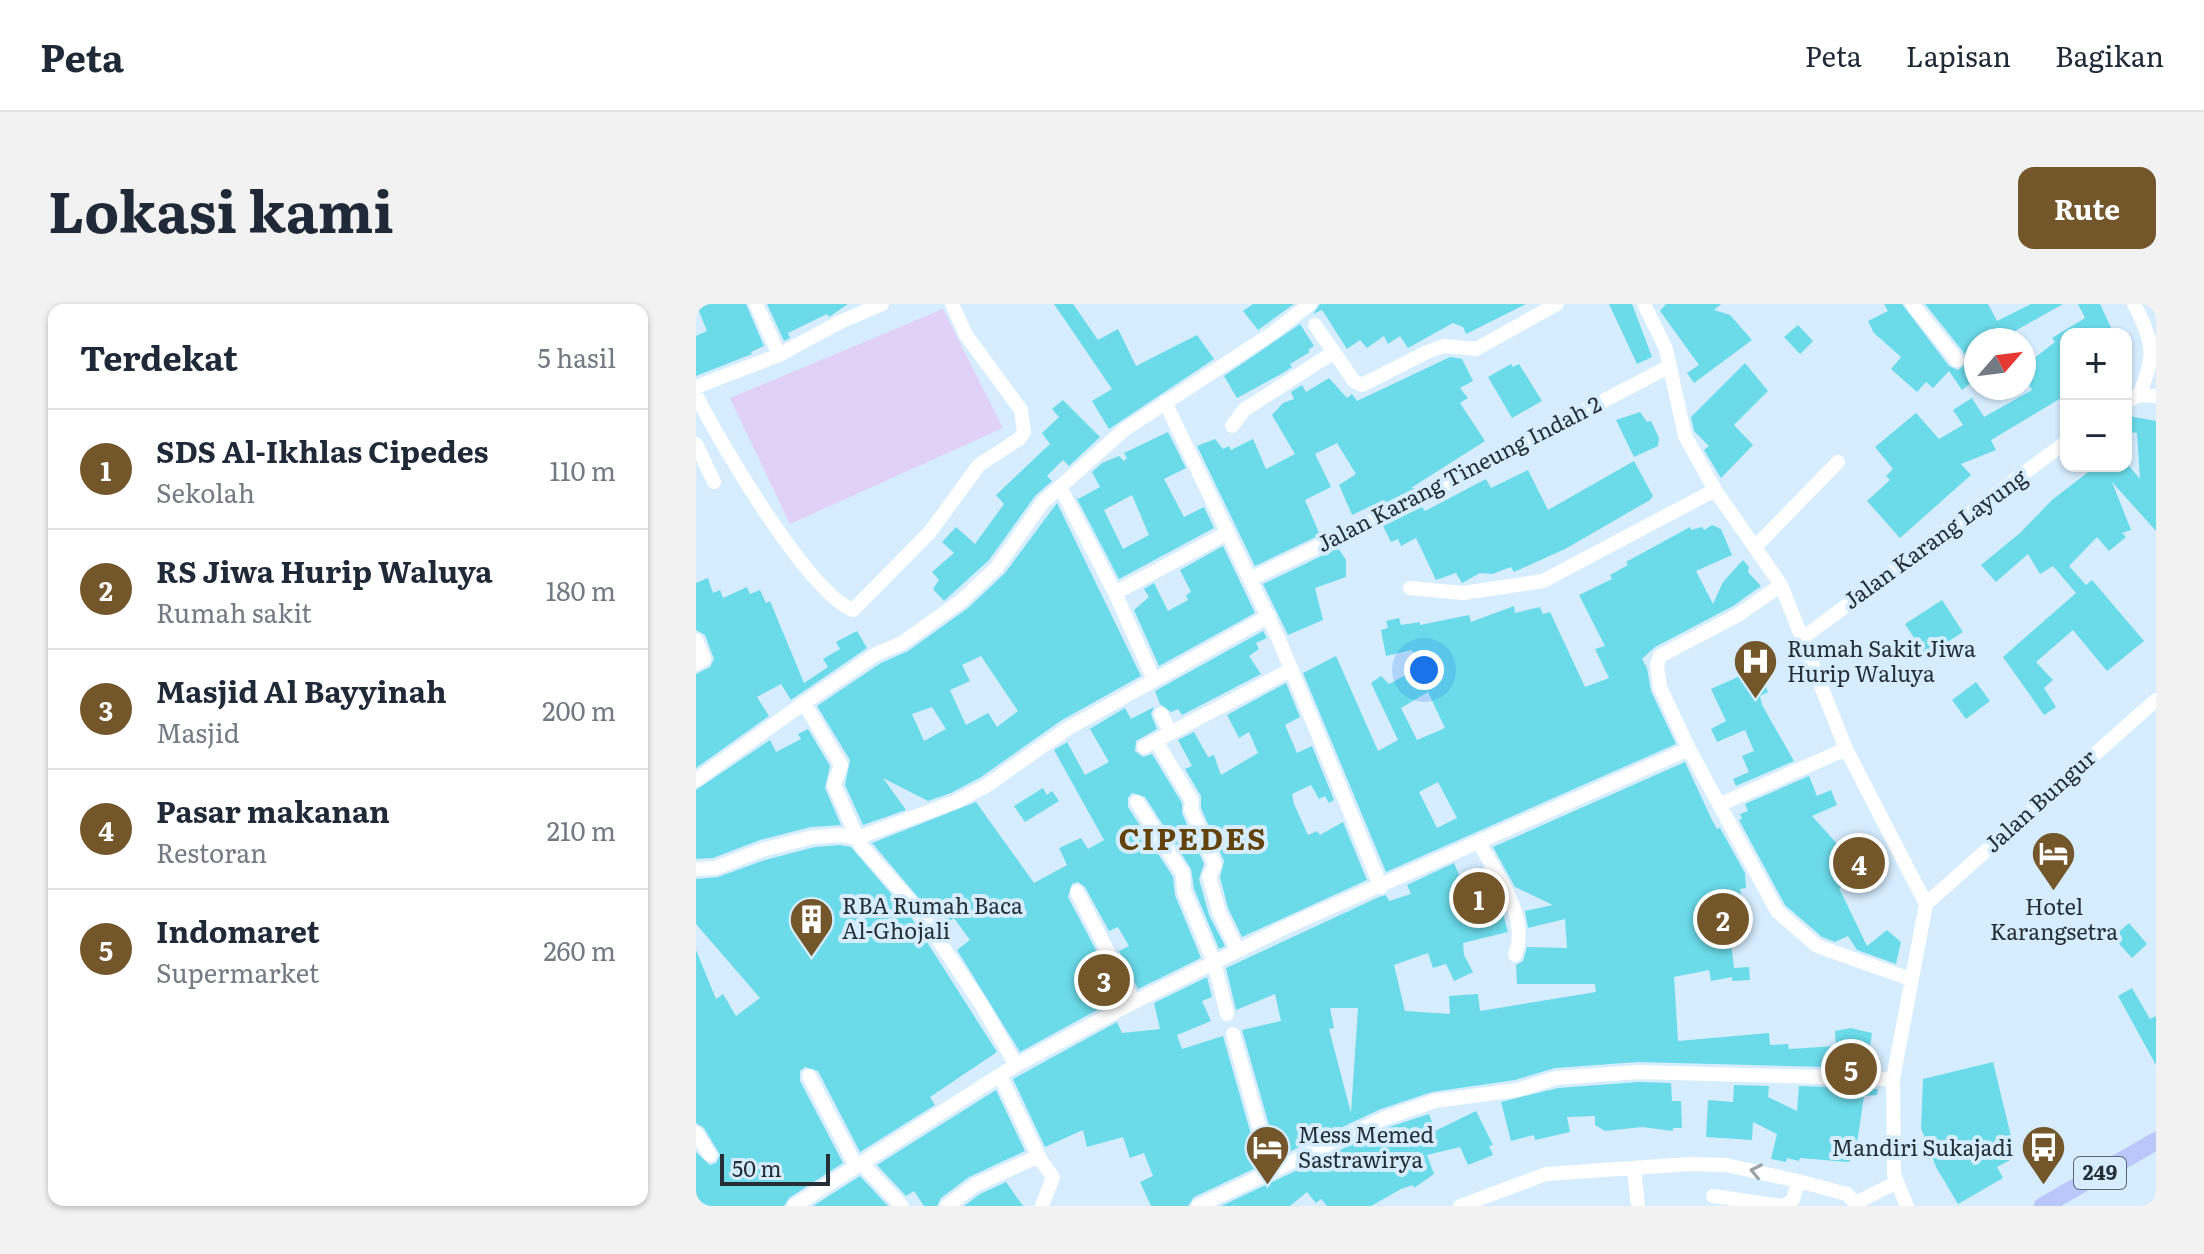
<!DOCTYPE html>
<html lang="id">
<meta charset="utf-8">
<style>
:root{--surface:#fff;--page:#f2f2f3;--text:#1f2937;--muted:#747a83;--line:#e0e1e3;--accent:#73562a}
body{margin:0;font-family:Literata,serif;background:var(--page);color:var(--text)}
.controls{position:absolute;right:24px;top:24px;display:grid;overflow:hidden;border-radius:16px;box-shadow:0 2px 6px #0004}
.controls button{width:72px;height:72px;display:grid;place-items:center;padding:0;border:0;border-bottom:2px solid var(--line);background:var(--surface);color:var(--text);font:40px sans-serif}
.compass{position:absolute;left:1268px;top:24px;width:72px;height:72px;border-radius:50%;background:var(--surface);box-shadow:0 2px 6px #0004;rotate:62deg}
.scale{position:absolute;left:24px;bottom:20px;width:110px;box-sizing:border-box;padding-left:8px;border:4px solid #262f36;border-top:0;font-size:22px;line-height:28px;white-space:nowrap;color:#262f36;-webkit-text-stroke:6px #d5edff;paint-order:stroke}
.you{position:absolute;left:728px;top:366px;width:28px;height:28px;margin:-20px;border:6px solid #fff;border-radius:50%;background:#1a73e8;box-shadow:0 0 0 12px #1a73e833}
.badge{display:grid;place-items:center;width:52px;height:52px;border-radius:50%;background:var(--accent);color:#fff;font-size:26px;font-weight:700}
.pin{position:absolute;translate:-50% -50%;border:4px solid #fff;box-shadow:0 2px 8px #0006}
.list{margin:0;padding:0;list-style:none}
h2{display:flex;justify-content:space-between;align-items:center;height:104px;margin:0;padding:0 32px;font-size:34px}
h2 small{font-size:26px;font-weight:400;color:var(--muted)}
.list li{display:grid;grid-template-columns:52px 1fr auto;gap:24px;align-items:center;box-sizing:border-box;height:120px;padding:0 32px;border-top:2px solid var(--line)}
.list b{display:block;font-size:30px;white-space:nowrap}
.list p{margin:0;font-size:26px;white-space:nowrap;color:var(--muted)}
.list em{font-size:26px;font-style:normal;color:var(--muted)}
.map{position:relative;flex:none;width:1460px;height:902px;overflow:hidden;border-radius:16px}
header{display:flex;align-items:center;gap:48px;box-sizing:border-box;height:112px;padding:0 40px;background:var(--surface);border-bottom:2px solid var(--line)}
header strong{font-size:38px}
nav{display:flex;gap:44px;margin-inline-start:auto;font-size:28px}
.intro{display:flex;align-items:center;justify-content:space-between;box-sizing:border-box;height:192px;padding:0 48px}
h1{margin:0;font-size:56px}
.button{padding:20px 36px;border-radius:16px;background:var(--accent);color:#fff;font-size:28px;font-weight:700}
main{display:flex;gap:48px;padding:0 48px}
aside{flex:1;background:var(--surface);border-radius:16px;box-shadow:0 2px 6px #0004}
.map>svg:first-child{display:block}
.green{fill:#e2d1f7}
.building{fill:#6bdbea;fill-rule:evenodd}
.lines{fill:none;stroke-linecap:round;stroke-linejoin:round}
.minor{stroke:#fff;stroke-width:14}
.major{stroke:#bbc7fa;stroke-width:18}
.oneway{stroke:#9da1a5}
.labels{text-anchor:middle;stroke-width:8;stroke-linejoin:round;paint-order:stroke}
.shield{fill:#d5edff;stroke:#5a6872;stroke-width:2}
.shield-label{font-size:20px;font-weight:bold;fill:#262f36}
.street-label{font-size:22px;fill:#262f36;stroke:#d5edff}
.poi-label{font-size:22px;fill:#262f36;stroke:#d5edff;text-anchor:start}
.district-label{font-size:30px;font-weight:bold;letter-spacing:2px;fill:#63430b;stroke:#d5edff}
</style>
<header>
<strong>Peta</strong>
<nav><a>Peta</a><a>Lapisan</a><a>Bagikan</a></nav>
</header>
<div class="intro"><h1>Lokasi kami</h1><a class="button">Rute</a></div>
<main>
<aside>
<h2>Terdekat<small>5 hasil</small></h2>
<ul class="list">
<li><span class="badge">1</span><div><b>SDS Al-Ikhlas Cipedes</b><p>Sekolah</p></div><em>110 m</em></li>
<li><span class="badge">2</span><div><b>RS Jiwa Hurip Waluya</b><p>Rumah sakit</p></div><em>180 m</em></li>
<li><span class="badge">3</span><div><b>Masjid Al Bayyinah</b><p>Masjid</p></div><em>200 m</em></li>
<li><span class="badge">4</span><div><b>Pasar makanan</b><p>Restoran</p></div><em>210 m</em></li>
<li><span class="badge">5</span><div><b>Indomaret</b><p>Supermarket</p></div><em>260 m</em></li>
</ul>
</aside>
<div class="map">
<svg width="1460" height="902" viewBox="0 0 1460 902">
<rect width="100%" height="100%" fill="#d5edff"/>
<path class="green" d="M247,5L307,124L94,220L34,94Z"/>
<path class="building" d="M0,0H50L68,42L55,48L56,50L0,72V32L11,27Z
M71,0H152L133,13L131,10L92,29L94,34L88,37Z
M358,0H377L402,36L422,25L440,62L501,31L518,55L413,125L396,97L416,85Z
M557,0H598L562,26L547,7Z
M624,0H830L770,30L767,23L757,19L712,44L704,32L692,40L688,32L671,44L664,36L651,45L626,6L617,10Z
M913,0H936L956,53L941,60Z
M970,0H1025L1018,6L1034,11L1056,36L998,79L991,69L1003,61L964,7Z
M1188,0H1206L1253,62L1262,66L1270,60L1269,50L1229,0H1292L1301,17L1335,0H1367L1319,27L1296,36H1280V75L1266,86L1253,67L1237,84L1230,78L1221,88L1195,65L1205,53L1178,29L1172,17L1192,7Z
M1382,0H1404L1418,30H1370V91L1295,136L1300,146L1265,160L1275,171L1204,234L1171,197L1194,176L1190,172L1197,165L1179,143L1220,109L1243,135L1267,121L1257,106L1276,94L1288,113L1336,86L1328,72L1337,67L1331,60L1359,38L1356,34L1389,14Z
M604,20L618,42L612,46L614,48L594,60L596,63L587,69L541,94L528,72Z
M1102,21L1117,37L1104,50L1088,33Z
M754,53L766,55L777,77L764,84L772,94L764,99L789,137L715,184H719L679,204L677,201L656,211L643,181L660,170L641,139L619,150L635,183L609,196L624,231L559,262L501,142L519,135L527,145L533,142L535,146L557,135L570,165L599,150L576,111L587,99L598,95L595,88L606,81L610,88L633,74L651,94L656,90L661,97Z
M1049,59L1072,87L1038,121L1057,141L1025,174L1008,146L1013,142L998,127L995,113Z
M815,60L817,63L823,60L846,97L816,114L792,73Z
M367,96L404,133L373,162L367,156L351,172L356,177L339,192L293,256L248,297L237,285L243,276L236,268L258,249L246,238L260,223L279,240L308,200L300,191L354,140L346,129L363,113L356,105Z
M944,108L951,118L955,117L963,134L962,142L938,153L920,116Z
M1432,112L1460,117V227L1416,178L1435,226L1426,229L1430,233L1413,247L1401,233L1373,262L1390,281L1396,276L1448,337L1411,367L1377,326L1340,358L1357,376L1348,384L1360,403L1348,411L1307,353L1380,289L1357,262L1344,270L1332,250L1300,278L1285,261L1324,229L1356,196L1400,162H1433L1444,175L1441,129L1430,127Z
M472,128L490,164L468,175L488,213L508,203L518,224L423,275L379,191L382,195L404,183L396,168L406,159L423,152L428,157L431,154L428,149ZM436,191L453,231L427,245L408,206Z
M938,157L957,192L954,196L869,245L818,268L815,263L796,270L784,269L766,279L760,269L740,276L720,234L705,242L702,235L695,238L687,222L726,203L729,207L790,175L795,184L832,166L852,206Z
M361,199L445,372L366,416L285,473L255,489L232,497L187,474L210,506L167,521L149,481L154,456L121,402L185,359L212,347L272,304L309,269ZM285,352L322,407L301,423L292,409L270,421L254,386L274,377L266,361ZM236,403L250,425L228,437L216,410Z
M1016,221L1025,225L1036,251L1000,267L1017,300L1027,278L1047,256L1053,263L1052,268L1065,282L1037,302L959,343L946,355L951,364L955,387L980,440L690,568L607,369L640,352L682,447L702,436L675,379L685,372L693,380L721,365L716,346L690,352L685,326L692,324L690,317L703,314L705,321L724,318V321L773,311L775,318L818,302L819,309L844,303L847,310L854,308L889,383L913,374L899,345L909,342L883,291L916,275L914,271L932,261L930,258L994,223L995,226L1006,223L1008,226ZM732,388L749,424L721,436L705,404ZM742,478L761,514L741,524L723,488Z
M527,242L559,309L463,362L438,306L453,293L448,285L458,279L472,307L492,296L490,291L495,288L484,266Z
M642,244L650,256V273L619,284L627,316L592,331L567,280Z
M12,274L17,289L24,286L27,294L51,283L54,290L64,286L70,299L74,297L108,379L132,363L127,355L144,345L140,338L161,327L171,344L95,396L85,380L61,393L73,412L0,464V370L14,363L18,355L9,331L0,326V279Z
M1246,296L1267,328L1230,352L1209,320Z
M567,327L571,334L560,339L563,345L553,352L565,370L486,411L482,405L475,408L464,400L459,387Z
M1062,364L1072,388L1064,392L1066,401L1098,457L1040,482L1037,475L1053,468L1046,452L1058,447L1049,426L1021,438L1015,425L1030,417L1015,385Z
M1280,378L1294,397L1270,415L1256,396Z
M590,379L604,413L589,421L601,449L616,442L638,496L633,499L629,492L623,495L615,481L596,490L598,500L612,531L621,527L624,531L647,518L671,576L546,633L532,604L524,573L528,557L505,504V492L489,465L496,462L482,436L498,428L512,453L518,451L525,471L562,449L553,428L543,434L531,411Z
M458,403L455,410L461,425L440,437L439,447L447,453L456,450L486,499V509L508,560L503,575L513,611L529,642L523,645L498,585L495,565L449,493L436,489L432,494V503L477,573L479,591L505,654L442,685L423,647L433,642L422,623L413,627L389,583L382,578L376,580L372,593L419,682L409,693L412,700L324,748L261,646L274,636L258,614L253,618L244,607L238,612L176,539L280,498L338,579L371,561L363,544L385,534L392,545L408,536L358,446L429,404L435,415ZM394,425L413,458L389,471L371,438Z
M112,425L134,462L129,484L145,521L115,523L64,536L17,554L0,555V486L74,436L80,448L105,435L102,430Z
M989,458L1016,516L1021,525L1024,524L1049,569L1050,584L1044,585L1051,623L1035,629V640L1038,664L1053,663L1054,676L1036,677V673L1015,677L1013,666L978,673L982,737L1073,729L1074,741L1092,740L1093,745L1140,742L1139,727L1155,724L1176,729L1174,742H1169V764L942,758L859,764L819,776L736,788L685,805L582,853L546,726L585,717L579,690L540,706L530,664L683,593L690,591L693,597L715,590L711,581L758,559L764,573L785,563L804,598L812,628L767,639L768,651L777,668L758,677L750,660L737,664L732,649L698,661L709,707L754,710L753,692L782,690L784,707L900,688L899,680H821L820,661L827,657L831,643L871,644L869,615L832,624L829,607L857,601L819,583L797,543ZM634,704H662L655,809L633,725L638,724Z
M1113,472L1121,492L1135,486L1141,501L1116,512L1144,543V553L1135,561L1146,583L1143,584L1171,642L1191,626L1205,638L1200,660L1161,646L1152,632L1139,638L1126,633L1089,601L1043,516L1046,515L1044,510L1052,507L1049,500Z
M347,484L351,491L356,487L363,497L329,518L318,502Z
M144,541L155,543L215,613L301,748L234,793L239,801L164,848L122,767L109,763L104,767V777L147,859L93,894L88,902H0V848L14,861L20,859L24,851L8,824L0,819V646L20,695L27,690L40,712L64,694L0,620V575L22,573L69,556L119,543Z
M1433,619L1451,640L1436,654L1417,633Z
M511,673L516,693L506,697L515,717L481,731L486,745L527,732L564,862L498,893L492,902H455L444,878L457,872L448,849L434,854L427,833L391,843L387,826L349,843L317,775L421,718L426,729L464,725L458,699Z
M1436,684L1454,715L1460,712V761L1422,692Z
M1297,758L1320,853L1301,863L1307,874L1262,900L1240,863L1225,824L1227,775Z
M942,778L975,779L976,797H985L986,824H977V827L946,823L909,827L899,821V812L871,813L874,828L839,836L838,831L815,837L805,798L862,784Z
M1038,781L1073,782L1072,793L1101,807L1103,782L1182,785L1181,791L1168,792L1159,853L1152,858L1104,854L1103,857L1091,854L1090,858L1075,855L1081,830L1057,818L1056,836L1010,833L1012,796L1037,798Z
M300,786L329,847L273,873L245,894L241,902H228L218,887L210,892L181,861Z
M780,807L797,841L793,842L797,851L772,861L764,843L731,851L738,870L718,884L717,881L705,885L675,902H631L625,895L620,899L611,888L594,902H525L693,823L733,810L739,827Z
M164,872L192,902H117Z
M310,878L327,902H268L284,890Z"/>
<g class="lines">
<path class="minor" d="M60,0L83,51
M948,0L970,45L989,132L1019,186L1085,281L1150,445L1230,600L1197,775L1198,871L1211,902
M1216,0L1261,56
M1438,0C1458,38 1460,52 1443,91
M619,21L658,77L666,81L731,48L748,42L780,45L861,0
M0,83L83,51L144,18L186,0
M0,91C23,137 112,289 157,306L234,228L283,161L323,135L328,128L325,106L270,31L256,0
M469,98L583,336L685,583
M1430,98L1443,91L1460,92
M536,122L548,106L638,48
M0,140L18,178
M364,183L419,289L458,376
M1060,242L1142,158
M554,275L703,204L972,63
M1085,281L1042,311L964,352L961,361L964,383L993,445L1081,607L1121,642L1214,675
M714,284L767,289L847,277L1019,186
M419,289L531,229
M1108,333L1370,138
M0,336L8,355L0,360
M108,399L180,350L206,339L265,297L301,263L347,198L428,126L578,28L614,0
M465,410L475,429
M460,437L496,497L495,505L519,561L513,572L523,608L542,647
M448,443L596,365
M0,476L108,399L145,461L138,481L165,542L223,607L285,700L320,761
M441,498L487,570L488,587L518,658L531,710
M1025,500L1150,445
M784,540C801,573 834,613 819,651
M0,565L19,564L66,546L117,533L144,531L161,534L259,498L290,482L371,425L573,312
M381,588L438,698
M1230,600L1460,396
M537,730L575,865
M113,772L160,862
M304,772L344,855L357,873L346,902
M0,829L14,851
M165,859L206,902
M938,865L942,902
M1017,892L1085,902
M1160,899L1199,879
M98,902L320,761L438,698L592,622L993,445
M251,902L279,881L343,852
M502,902L689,814L739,797L821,786L860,774L942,768L1197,775
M764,902L850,870L994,860L1030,861L1102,877L1151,890L1162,902
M1088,902L1097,896L1102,877"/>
<path class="major" d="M1347,902L1460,837"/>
</g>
<defs><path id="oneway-chevron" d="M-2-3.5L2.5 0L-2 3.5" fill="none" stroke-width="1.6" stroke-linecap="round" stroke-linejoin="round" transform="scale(2)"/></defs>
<use class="oneway" href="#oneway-chevron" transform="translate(1060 867) rotate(-168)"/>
<defs>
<symbol id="hospital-pin" viewBox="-11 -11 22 30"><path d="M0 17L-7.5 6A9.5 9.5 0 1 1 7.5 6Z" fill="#73562a" stroke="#d5edff"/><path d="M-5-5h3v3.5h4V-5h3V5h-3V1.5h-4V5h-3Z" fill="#fff"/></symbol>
<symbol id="hotel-pin" viewBox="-11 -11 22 30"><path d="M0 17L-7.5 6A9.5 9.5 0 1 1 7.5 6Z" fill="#73562a" stroke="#d5edff"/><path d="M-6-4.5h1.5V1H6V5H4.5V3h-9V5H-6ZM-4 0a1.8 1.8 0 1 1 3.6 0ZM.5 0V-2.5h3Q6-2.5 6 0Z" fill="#fff"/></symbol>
<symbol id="building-pin" viewBox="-11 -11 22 30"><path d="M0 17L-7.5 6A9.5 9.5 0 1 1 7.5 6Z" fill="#73562a" stroke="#d5edff"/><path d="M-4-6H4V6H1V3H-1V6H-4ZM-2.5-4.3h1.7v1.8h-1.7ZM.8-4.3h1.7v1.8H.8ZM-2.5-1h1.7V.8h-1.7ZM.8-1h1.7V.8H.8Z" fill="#fff"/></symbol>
<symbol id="bus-pin" viewBox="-11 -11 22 30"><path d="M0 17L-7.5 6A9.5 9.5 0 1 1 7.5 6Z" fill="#73562a" stroke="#d5edff"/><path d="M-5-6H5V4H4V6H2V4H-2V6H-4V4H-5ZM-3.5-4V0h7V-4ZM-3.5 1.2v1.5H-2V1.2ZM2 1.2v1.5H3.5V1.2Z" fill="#fff"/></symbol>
</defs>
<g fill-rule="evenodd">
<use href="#hospital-pin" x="1034" y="332" width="51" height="69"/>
<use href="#hotel-pin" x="1332" y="524" width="51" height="69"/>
<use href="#building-pin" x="90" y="590" width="51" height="69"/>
<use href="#hotel-pin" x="546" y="818" width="51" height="69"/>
<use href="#bus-pin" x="1322" y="818" width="51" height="69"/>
</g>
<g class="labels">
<rect class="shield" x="1378" y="853" width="52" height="32" rx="6"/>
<g class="shield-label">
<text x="1404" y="876">249</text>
</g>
<g class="street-label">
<text transform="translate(763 170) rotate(-27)" y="8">Jalan Karang Tineung Indah 2</text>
<text transform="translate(1239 235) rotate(-36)" y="8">Jalan Karang Layung</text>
<text transform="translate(1344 497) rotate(-42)" y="8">Jalan Bungur</text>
</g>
<g class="poi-label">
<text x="1091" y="353">Rumah Sakit Jiwa<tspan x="1091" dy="25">Hurip Waluya</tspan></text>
<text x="146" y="610">RBA Rumah Baca<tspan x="146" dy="25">Al-Ghojali</tspan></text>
<text x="1358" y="611" text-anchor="middle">Hotel<tspan x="1358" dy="25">Karangsetra</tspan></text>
<text x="602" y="839">Mess Memed<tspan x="602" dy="25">Sastrawirya</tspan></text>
<text x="1317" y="852" text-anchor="end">Mandiri Sukajadi</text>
</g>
<g class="district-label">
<text x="497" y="546">CIPEDES</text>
</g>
</g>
</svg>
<div class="controls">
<button>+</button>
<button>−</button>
</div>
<svg class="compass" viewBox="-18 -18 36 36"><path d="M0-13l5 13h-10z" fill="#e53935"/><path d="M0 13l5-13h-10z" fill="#747a83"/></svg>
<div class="scale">50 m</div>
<div class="you"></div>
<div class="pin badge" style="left:783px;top:594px">1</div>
<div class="pin badge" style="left:1027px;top:615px">2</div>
<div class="pin badge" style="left:408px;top:676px">3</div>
<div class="pin badge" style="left:1163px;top:559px">4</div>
<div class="pin badge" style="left:1155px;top:765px">5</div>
</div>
</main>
